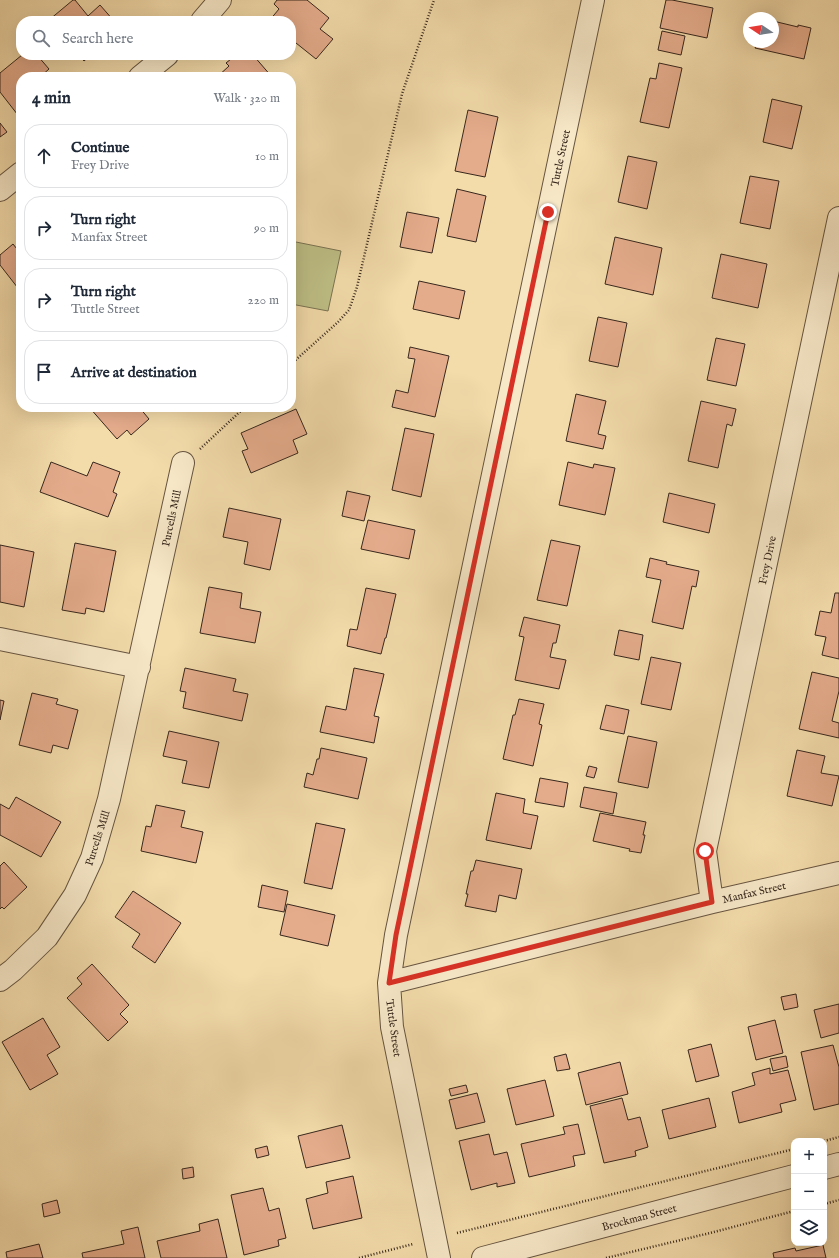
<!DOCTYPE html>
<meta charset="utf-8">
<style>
:root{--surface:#fff;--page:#f6f6f7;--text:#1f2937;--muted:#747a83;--line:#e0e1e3}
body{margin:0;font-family:"IM FELL English",serif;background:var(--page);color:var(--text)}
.controls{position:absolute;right:12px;bottom:12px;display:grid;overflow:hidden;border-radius:8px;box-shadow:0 4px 16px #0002}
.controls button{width:36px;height:36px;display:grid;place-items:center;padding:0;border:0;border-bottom:1px solid var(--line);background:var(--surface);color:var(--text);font:20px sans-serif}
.compass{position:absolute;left:743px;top:12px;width:36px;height:36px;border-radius:50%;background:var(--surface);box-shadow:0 4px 16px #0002;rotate:282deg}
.stop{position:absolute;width:12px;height:12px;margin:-9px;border:3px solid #d93025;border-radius:50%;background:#fff}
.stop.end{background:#d93025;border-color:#fff;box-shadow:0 1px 4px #0008}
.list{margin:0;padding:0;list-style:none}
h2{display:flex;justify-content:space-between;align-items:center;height:52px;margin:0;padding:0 16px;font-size:17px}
h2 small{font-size:13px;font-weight:400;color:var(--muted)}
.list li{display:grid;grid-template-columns:26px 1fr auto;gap:12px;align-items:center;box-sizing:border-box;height:64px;margin:0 8px 8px;padding:0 8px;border:1px solid var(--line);border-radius:16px}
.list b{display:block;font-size:15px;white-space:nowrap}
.list p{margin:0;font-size:13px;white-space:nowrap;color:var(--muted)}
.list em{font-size:13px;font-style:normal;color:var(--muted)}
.icon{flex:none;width:22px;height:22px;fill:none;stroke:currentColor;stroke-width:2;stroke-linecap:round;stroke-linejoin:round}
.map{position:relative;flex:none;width:839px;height:1258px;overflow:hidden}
.search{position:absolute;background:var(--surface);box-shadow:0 4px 16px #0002;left:16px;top:16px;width:280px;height:44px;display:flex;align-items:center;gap:10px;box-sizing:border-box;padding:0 14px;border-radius:16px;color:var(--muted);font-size:15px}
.panel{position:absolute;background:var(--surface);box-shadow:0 4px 16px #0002;left:16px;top:72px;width:280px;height:340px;border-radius:16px}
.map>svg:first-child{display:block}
.green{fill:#bebf86;stroke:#7a7352}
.building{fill:#e5ac8c;stroke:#37271d}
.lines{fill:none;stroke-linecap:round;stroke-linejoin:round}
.minor-casing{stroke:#665440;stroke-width:24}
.path{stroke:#37271d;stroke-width:2.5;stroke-dasharray:1 2;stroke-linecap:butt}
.minor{stroke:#f7e8c8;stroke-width:22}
.route{stroke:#d93025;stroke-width:5}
.labels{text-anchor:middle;stroke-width:3;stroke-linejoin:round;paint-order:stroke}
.street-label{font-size:11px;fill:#37271d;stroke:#f7e8c8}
</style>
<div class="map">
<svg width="839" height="1258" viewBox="0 0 839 1258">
<rect width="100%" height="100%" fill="#f3dbaa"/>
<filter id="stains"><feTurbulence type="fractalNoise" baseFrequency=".005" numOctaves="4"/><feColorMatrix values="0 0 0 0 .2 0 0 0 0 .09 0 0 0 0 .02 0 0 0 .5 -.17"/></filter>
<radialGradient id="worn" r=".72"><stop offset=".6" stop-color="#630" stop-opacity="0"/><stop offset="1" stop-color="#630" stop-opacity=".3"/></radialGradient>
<path class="green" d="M291,241L341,251L328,311L291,304Z"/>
<path class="building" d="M73,0H75L88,16L100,5L114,21H50L49,20Z
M277,0H307L329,18L320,29L333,39L316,59L291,39V21H269L279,9L274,4Z
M666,0H672L713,8L707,38L660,28Z
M773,21L798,27V25L811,28L804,59L755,48L757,42H773Z
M662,31L685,36L681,55L658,50Z
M22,55H37L49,69L40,77H21V119L0,92V73Z
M79,55H91L84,61Z
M236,55H253L272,77H217L229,66L226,63Z
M659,63L682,68L669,128L640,122L650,78L656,79Z
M772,99L802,106L792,149L763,142Z
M468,110L498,117L485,177L455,171Z
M0,123L7,132L0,137Z
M628,156L657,162L647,209L618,202Z
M750,176L779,181L770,229L740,223Z
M457,189L486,196L476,242L447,236Z
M407,212L439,218L432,253L400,247Z
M615,237L662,248L653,295L605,284Z
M13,244L17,249L21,246V292L0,265V255Z
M721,254L767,264L758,308L712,298Z
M419,281L465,291L459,319L413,309Z
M598,317L627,323L618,367L589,361Z
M716,338L745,344L736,386L707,380Z
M410,347L449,356L435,417L392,407L396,390L408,393L415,359L408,358Z
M576,394L606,401L598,434L606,436L603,449L566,441Z
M701,401L736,409L732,426L727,424L718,468L688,461Z
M89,407H139L149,419L131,435L127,430L117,439Z
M296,409L307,434L293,440L298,453L251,473L242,451L248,449L241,433Z
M405,428L434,434L421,497L392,490Z
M51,462L87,476L93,462L120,472L113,492L117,494L108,517L40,492Z
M568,462L593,468L594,464L615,468L605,515L559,505Z
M347,491L370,496L364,521L342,516Z
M669,493L715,504L709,533L663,522Z
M229,508L281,519L270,570L244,564L248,542L223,537Z
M368,520L415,530L409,559L361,549Z
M551,540L580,546L567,606L537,600Z
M75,543L116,551L104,612L86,608L85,614L62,610Z
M0,545L34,552L24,607L0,602Z
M650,558L667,562L666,564L699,571L696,587L692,586L683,629L652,622L661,580L646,577Z
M209,587L242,593L240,608L261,612L255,643L200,633Z
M366,588L396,594L386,638H385L381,654L347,646L350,629L357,630Z
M835,593H839V659L822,655L826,637L815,635L820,611L831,613Z
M524,617L560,625L556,643H553L550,657L566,660L559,689L515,680L524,637L519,636Z
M619,630L643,635L639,660L614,655Z
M651,657L681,663L671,710L641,704Z
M185,668L236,679L233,691L248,694L242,721L183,708L186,692L180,691Z
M354,668L384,674L374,716L379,717L374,743L320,732L326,706L346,710Z
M812,672L839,678V691L832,721L839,723V738L799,729Z
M32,693L58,699L56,704L78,710L68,749L53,745L51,753L19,745Z
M519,699L544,704L539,724L542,725L533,766L503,759L513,715H515Z
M0,700L4,701L0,720Z
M606,705L629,710L624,734L600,729Z
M169,731L219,742L209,788L182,783L187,761L163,756Z
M628,736L657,742L648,788L618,782Z
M321,748L367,758L358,799L304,787L307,773L313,775L317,759H319Z
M797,750L825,756L821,773L839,776L832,806L787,796Z
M589,766L597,768L594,778L586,776Z
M540,778L568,783L564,807L535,802Z
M584,787L617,793L613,814L580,807Z
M496,793L525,799L523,813L538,816L531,849L486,840Z
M16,797L61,822L41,857L0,835V804L9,809Z
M156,805L185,811L181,827L203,832L196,863L141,851L146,826L151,827Z
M600,813L646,822L643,835H645L641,853L629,851L630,849L593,841Z
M316,823L345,829L332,889L304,883Z
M476,860L522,869L516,899L499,895L496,912L465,906L468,894H466L471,871H473Z
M4,862L27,887L4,909L2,907L0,909V866Z
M262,885L288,891L284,912L258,907Z
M133,891L181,923L155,963L132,947L140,934L115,917Z
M287,904L335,915L328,946L280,935Z
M92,964L129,1005L120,1014L128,1022L108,1041L67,998L82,984L77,978Z
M796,994L798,1007L784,1010L781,997Z
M839,1004V1033L821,1038L814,1010Z
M43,1018L60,1047L47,1055L58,1074L30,1090L2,1042Z
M775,1020L783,1053L756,1060L748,1027Z
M711,1044L719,1076L696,1082L688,1050Z
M833,1045L839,1067V1104L814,1110L801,1052Z
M566,1054L570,1069L557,1071L554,1057Z
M786,1056L788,1067L773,1071L770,1059Z
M620,1062L628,1094L586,1105L578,1073Z
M770,1068V1074L788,1070L796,1100L780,1104L782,1112L739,1123L732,1092L755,1085L752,1073Z
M545,1080L554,1116L516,1125L507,1089Z
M466,1085L468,1092L451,1096L449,1089Z
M477,1093L485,1122L456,1129L449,1100Z
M622,1098L628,1120L640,1117L648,1147L635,1151L636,1156L604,1163L590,1106Z
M709,1098L716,1127L669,1139L662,1110Z
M578,1124L585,1154L573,1156L575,1166L529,1177L521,1144L565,1134L563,1127Z
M342,1125L350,1158L306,1168L298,1136Z
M489,1134L494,1155L507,1152L515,1183L497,1187V1183L471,1190L459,1141Z
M267,1146L269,1155L257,1158L255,1149Z
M193,1167L194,1177L183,1179L182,1169Z
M353,1176L362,1218L313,1229L306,1199L328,1193L326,1182Z
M263,1188L269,1211L279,1208L286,1238L278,1240L279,1246L244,1255L231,1195Z
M57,1200L60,1213L44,1217L42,1204Z
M218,1219L227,1258H161L157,1241L200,1231L199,1224Z
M138,1227L145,1258H83L82,1253L124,1244L121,1231Z
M39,1244L43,1258H7L6,1252Z
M823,1245L826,1258H774L773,1253L795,1248L796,1251Z"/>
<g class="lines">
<defs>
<path id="minor" d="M202,21L220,0
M140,77L167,55
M0,190L21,173
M0,639L139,667
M712,902L705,851L839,218
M0,980L13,970L47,937L75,895L92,858L109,799L183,463
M389,983L712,902L839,873
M824,1168L839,1164
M439,1258L392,1027L389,983L396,935L593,0
M483,1258L794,1176"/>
</defs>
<use href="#minor" class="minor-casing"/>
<path class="path" d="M291,364L338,322L349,310L357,287L402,94L434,0
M200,449L245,407
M824,1141L839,1137
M824,1204L839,1200
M457,1233L794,1149
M359,1258L413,1244
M606,1258L710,1233L794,1211"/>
<use href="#minor" class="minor"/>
</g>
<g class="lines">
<path class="route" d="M548,212L396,935L389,983L712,902L705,851"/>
</g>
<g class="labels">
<g class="street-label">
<text transform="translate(560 158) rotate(-78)" y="4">Tuttle Street</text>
<text transform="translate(171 518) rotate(-78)" y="4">Purcells Mill</text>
<text transform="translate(767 560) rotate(-78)" y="4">Frey Drive</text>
<text transform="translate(97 838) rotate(-72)" y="4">Purcells Mill</text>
<text transform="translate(754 892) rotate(-13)" y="4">Manfax Street</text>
<text transform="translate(394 1028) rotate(82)" y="4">Tuttle Street</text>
<text transform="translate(639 1217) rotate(-15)" y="4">Brockman Street</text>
</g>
</g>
<rect width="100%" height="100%" filter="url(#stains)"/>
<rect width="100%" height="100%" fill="url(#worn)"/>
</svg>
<div class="controls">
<button>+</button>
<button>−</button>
<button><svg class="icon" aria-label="layers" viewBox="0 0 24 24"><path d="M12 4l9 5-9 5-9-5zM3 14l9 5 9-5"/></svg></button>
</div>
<svg class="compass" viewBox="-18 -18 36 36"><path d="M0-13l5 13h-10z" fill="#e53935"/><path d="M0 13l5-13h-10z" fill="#747a83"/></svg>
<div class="stop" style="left:705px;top:851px"></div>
<div class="stop end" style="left:548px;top:212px"></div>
<div class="search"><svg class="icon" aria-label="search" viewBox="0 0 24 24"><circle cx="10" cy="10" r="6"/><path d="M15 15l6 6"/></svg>Search here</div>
<section class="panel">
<h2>4 min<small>Walk · 320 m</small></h2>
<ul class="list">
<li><svg class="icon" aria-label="ahead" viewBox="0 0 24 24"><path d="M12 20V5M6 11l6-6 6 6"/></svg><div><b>Continue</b><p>Frey Drive</p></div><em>10 m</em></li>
<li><svg class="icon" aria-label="right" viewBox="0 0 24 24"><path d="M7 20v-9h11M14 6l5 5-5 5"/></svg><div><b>Turn right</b><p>Manfax Street</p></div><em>90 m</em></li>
<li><svg class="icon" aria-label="right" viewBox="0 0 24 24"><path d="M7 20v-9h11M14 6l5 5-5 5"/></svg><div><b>Turn right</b><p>Tuttle Street</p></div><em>220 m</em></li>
<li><svg class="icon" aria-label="arrive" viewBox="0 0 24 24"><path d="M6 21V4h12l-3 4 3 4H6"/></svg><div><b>Arrive at destination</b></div></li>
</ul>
</section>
</div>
